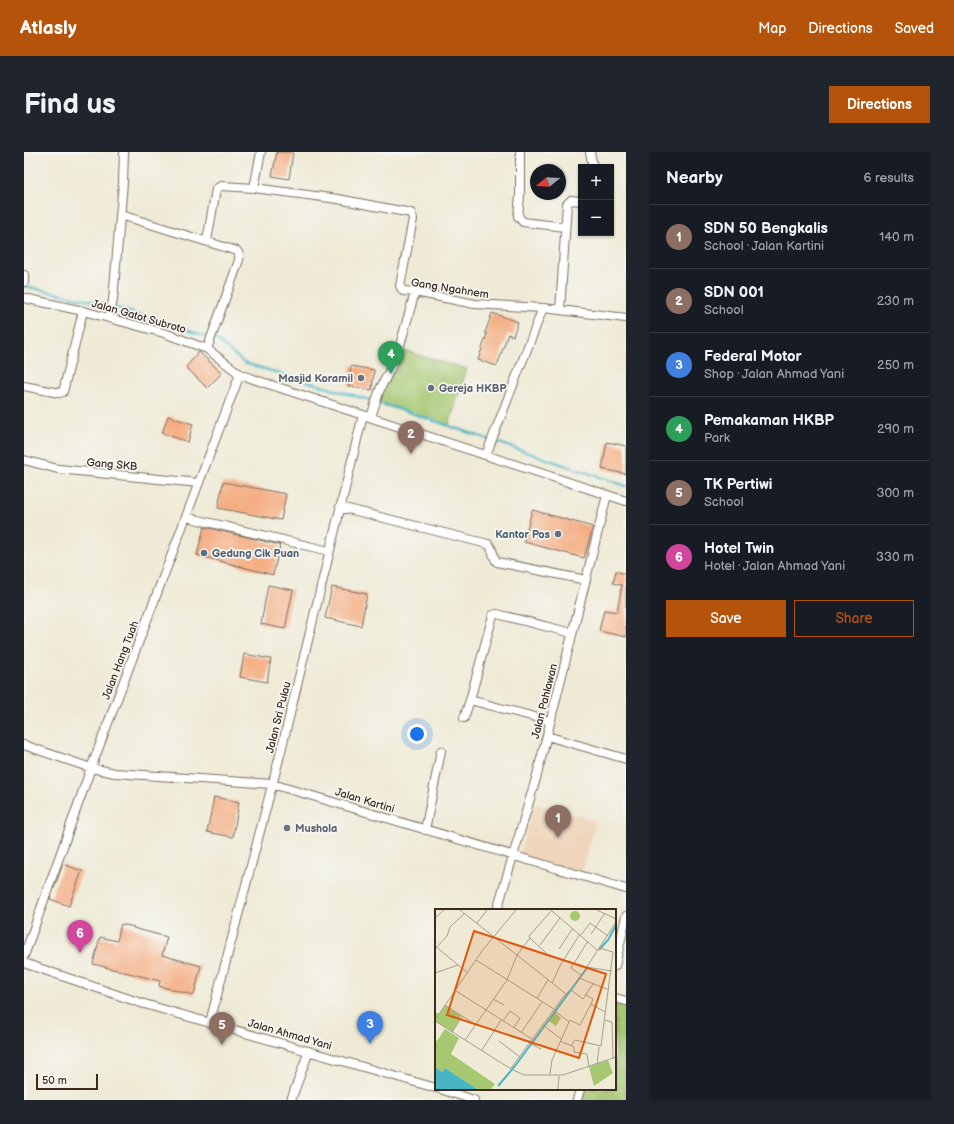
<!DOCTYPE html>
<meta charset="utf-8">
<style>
:root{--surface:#171b24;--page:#20242c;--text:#f1f3f6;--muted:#9ea1a6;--line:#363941;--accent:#b45309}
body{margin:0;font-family:"Balsamiq Sans",sans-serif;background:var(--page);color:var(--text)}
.controls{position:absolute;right:12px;top:12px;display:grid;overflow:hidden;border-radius:0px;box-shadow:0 1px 3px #0004}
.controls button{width:36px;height:36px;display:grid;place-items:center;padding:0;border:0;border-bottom:1px solid var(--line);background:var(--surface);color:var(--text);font:20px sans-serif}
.compass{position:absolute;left:506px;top:12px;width:36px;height:36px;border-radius:50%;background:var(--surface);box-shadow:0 1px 3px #0004;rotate:252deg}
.scale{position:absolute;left:12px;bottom:10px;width:62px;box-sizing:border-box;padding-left:4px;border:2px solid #3b2a1e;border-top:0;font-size:11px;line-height:14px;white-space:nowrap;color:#3b2a1e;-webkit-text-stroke:3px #f6f6f2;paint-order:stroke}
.you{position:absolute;left:393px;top:582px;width:14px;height:14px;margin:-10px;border:3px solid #fff;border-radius:50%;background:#1a73e8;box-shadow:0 0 0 6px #1a73e833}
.badge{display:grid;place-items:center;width:26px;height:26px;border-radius:50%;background:var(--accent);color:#fff;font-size:13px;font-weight:700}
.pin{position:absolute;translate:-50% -33px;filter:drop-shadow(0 1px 2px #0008)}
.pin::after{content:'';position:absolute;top:21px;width:14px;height:12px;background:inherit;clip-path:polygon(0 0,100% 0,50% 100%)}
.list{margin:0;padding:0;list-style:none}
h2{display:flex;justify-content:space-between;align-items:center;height:52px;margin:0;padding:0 16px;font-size:17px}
h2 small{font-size:13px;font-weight:400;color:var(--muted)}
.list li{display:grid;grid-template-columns:26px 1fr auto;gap:12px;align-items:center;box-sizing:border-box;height:64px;padding:0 16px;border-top:1px solid var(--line)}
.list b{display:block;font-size:15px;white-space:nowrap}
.list p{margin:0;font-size:13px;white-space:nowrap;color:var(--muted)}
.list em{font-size:13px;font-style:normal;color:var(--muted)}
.actions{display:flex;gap:8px;padding:12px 16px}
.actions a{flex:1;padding:9px 0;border:1px solid var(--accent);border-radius:0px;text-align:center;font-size:14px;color:var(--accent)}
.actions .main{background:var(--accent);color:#fff}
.map{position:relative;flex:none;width:602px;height:948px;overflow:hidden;border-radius:0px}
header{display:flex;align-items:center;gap:24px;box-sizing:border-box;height:56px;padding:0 20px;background:var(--accent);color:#fff}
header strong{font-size:19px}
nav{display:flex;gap:22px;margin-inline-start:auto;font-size:14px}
.intro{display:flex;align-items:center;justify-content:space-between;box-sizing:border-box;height:96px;padding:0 24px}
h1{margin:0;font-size:28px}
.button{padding:10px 18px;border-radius:0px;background:var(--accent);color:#fff;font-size:14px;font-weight:700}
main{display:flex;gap:24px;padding:0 24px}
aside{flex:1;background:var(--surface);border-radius:0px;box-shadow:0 1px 3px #0004}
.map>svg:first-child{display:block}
.built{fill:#f0d5bc}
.green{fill:#a5c871;stroke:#707948}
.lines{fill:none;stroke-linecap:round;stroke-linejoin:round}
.stream{stroke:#48b5c4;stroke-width:2.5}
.building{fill:#f5aa7e}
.minor-casing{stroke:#7a6d5e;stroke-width:10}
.minor{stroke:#fff;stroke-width:8}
.worship-dot{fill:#6b7280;stroke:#f6f6f2;stroke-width:1.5}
.service-dot{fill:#5c6f8a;stroke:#f6f6f2;stroke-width:1.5}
.labels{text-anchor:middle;stroke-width:3.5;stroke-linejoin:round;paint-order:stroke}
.street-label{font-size:11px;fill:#3b2a1e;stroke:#f6f6f2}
.worship-label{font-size:11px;font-weight:bold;fill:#5b616d;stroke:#f6f6f2;text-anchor:start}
.service-label{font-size:11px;font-weight:bold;fill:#4e5e75;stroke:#f6f6f2;text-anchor:end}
.inset-river{fill:none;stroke:#48b5c4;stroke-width:2}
.inset-road{fill:none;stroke:#a79d8c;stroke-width:1}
.view{fill:#df570d;fill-opacity:0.15;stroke:#df570d;stroke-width:2}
.inset-edge{fill:none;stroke:#3b2a1e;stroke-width:2}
</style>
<header>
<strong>Atlasly</strong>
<nav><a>Map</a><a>Directions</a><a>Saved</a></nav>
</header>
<div class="intro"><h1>Find us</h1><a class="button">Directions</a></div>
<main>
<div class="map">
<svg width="602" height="948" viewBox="0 0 602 948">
<rect width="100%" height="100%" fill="#f6f6f2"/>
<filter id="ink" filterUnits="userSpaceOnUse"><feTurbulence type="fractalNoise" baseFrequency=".025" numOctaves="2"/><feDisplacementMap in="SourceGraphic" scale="8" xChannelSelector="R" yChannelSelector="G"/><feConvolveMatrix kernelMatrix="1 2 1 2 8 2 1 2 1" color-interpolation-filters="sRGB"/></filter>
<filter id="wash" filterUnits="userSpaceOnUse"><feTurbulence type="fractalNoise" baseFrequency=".012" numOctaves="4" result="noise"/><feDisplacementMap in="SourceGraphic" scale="16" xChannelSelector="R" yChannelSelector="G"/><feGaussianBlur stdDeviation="0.9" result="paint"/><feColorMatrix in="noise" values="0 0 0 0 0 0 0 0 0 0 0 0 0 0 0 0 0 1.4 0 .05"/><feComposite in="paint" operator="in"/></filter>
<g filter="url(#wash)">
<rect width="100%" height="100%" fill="#efead5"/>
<path class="built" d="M510,651L572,669L558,721L496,703Z"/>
<path class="green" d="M381,199L443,217L425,273L355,252L358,236L373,218Z
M591,850L602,852V948H555L558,937H591Z"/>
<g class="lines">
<path class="stream" d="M0,134L81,152L193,188L220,211L369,255L602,334"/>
</g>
<g id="blocks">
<path class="building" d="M253,0H269L265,27L248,24Z
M468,161L494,170L489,184L484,182L473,214L454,208L463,182L461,181Z
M175,200L198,221L183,236L162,215Z
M327,214L350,218L348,238L324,234Z
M144,264L169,272L164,290L138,281Z
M583,290L602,294V322L578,317Z
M199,330L262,342L257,368L194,356Z
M508,358L569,375L560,406L500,390Z
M180,375L256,393L249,423L173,403Z
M592,419L602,422V485L575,479L580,458L593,460L598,433L589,431Z
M244,433L269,438L261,477L237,472Z
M308,435L343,442L337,474L301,466Z
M220,502L247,507L243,530L216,525Z
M190,645L215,650L209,685L183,680Z
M39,712L58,719L45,754L26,747Z
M97,772L110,775L109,776L143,785L138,803L177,814L170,843L135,834L136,829L69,812L76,785L93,789Z"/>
</g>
</g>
<g filter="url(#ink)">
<use href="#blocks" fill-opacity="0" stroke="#7a6d5e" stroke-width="1"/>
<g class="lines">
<defs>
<path id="minor" d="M237,0L230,36L314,47L387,61L389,67L376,134L379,139L391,140L451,152L519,156L602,166
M496,0V43L494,64L499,70L541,75
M566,0L569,15
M97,63L213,99C217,104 215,108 213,114L183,197
M183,89L192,37L197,34L230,36
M0,123V130
M0,146L59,159L140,181L183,197L216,222L232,228L602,349
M536,158L543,52L547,48L557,49
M85,166L89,148L99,30L100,0
M0,234L35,241L39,240L59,159
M347,265L356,237L373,204L391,140
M462,303L519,156
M0,308L34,317L175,331
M316,355L464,392C470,396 468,405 473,410L562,428
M162,365L305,399
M440,566L446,548
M526,569L446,548L469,463L473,462L548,481
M523,584L602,607
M0,593L67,616L91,621L248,632L602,737
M401,678L417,599
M473,758L513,623L583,343
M0,804L67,616L216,222
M0,811L117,851L412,936
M591,814L602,764
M591,846L602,849
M186,870L255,607L339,263
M416,937L450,948
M267,948L285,899
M553,948L556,937"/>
</defs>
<use href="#minor" class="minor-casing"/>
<use href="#minor" class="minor"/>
</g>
</g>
<g class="worship-dot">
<circle cx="337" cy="226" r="4"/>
<circle cx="407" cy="236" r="4"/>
<circle cx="263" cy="676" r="4"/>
</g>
<g class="service-dot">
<circle cx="534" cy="382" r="4"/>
<circle cx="180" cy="401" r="4"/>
</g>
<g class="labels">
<g class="street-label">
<text transform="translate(426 136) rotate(9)" y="4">Gang Ngahnem</text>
<text transform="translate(115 164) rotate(16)" y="4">Jalan Gatot Subroto</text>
<text transform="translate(88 312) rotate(5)" y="4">Gang SKB</text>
<text transform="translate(96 508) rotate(-69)" y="4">Jalan Hang Tuah</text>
<text transform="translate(520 549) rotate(-76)" y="4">Jalan Pahlawan</text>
<text transform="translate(254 565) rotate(-76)" y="4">Jalan Sri Pulau</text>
<text transform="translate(341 648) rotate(17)" y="4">Jalan Kartini</text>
<text transform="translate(266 882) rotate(16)" y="4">Jalan Ahmad Yani</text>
</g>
<g class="worship-label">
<text x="329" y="230" text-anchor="end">Masjid Koramil</text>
<text x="415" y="240">Gereja HKBP</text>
<text x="271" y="680">Mushola</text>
</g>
<g class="service-label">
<text x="526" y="386">Kantor Pos</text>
<text x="188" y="405" text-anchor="start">Gedung Cik Puan</text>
</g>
</g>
<g transform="translate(411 757)">
<rect width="181" height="181" fill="#efead5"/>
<path d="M135 7a5 5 0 1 1 10 0a5 5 0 1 1-10 0ZM10,96L26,107L18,123L0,112V103L4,105ZM120,103L126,109L121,117L114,112ZM10,120L24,129L16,145L60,175L56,180H42L10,159L7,163L0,158V131L2,132ZM173,151L178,164L159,177L154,158Z" fill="#a5c871"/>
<path d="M0,158L7,163L10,159L42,180H0Z" fill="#48b5c4"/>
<path class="inset-river" d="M164,41L173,31L181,16M80,157L152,59M0,169L16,172M63,177L80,157"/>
<path class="inset-road" d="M25,1L131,85M116,1L162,41M162,1L181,10M0,9L9,1M42,14L52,1M156,25L170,4M146,26L155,14L173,27M95,29L112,45M105,36L125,9M0,37L33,64M0,40L12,27L15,18L30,4M124,40L138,19M41,51L119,100M151,58L177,62M0,64L23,56M146,66L136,59L153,32M144,69L174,81M117,74L126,55L145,25M136,81L148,90L158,75M21,82L97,130M151,86L158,90L156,95M102,89L113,71M58,90L69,96M10,96L41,116M119,101L134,113M0,111L47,42L81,1M170,111L177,113L178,150M0,112L76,160M68,112L75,102L85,109L79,119M108,116L126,130M17,123L27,108M86,124L107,93M30,131L72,71L82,46L95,29L94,27L117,1M64,132L85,148M125,132L139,138V143L152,145L154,158M94,134L106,140M136,137L140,131L166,137L178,43L164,39M47,141L66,111M162,155L164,138M76,159L129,87L140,76L181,13M76,160L89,166H128L181,148M115,165L117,151L135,111L145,116L156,95L170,103M123,180L124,167"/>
<path class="view" d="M39,22L171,65L144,149L12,106Z"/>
<rect width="181" height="181" class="inset-edge"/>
</g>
</svg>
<div class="controls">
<button>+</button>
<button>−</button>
</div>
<svg class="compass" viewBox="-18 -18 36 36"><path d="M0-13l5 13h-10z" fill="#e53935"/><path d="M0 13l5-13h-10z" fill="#9ea1a6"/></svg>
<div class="scale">50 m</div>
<div class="you"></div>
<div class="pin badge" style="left:534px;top:686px;background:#8d6e63">1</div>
<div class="pin badge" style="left:387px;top:302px;background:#8d6e63">2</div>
<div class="pin badge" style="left:346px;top:892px;background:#3f7fe0">3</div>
<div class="pin badge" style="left:367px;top:222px;background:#2e9e5b">4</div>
<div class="pin badge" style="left:198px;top:893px;background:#8d6e63">5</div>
<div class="pin badge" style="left:56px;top:801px;background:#d1479c">6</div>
</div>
<aside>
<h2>Nearby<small>6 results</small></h2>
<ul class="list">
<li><span class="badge" style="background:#8d6e63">1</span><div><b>SDN 50 Bengkalis</b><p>School · Jalan Kartini</p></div><em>140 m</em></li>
<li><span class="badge" style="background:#8d6e63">2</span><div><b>SDN 001</b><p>School</p></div><em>230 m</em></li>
<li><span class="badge" style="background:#3f7fe0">3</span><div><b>Federal Motor</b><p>Shop · Jalan Ahmad Yani</p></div><em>250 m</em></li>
<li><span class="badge" style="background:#2e9e5b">4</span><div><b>Pemakaman HKBP</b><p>Park</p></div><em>290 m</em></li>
<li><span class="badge" style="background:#8d6e63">5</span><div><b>TK Pertiwi</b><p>School</p></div><em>300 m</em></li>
<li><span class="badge" style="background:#d1479c">6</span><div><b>Hotel Twin</b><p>Hotel · Jalan Ahmad Yani</p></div><em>330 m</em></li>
</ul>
<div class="actions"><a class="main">Save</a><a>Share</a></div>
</aside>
</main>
